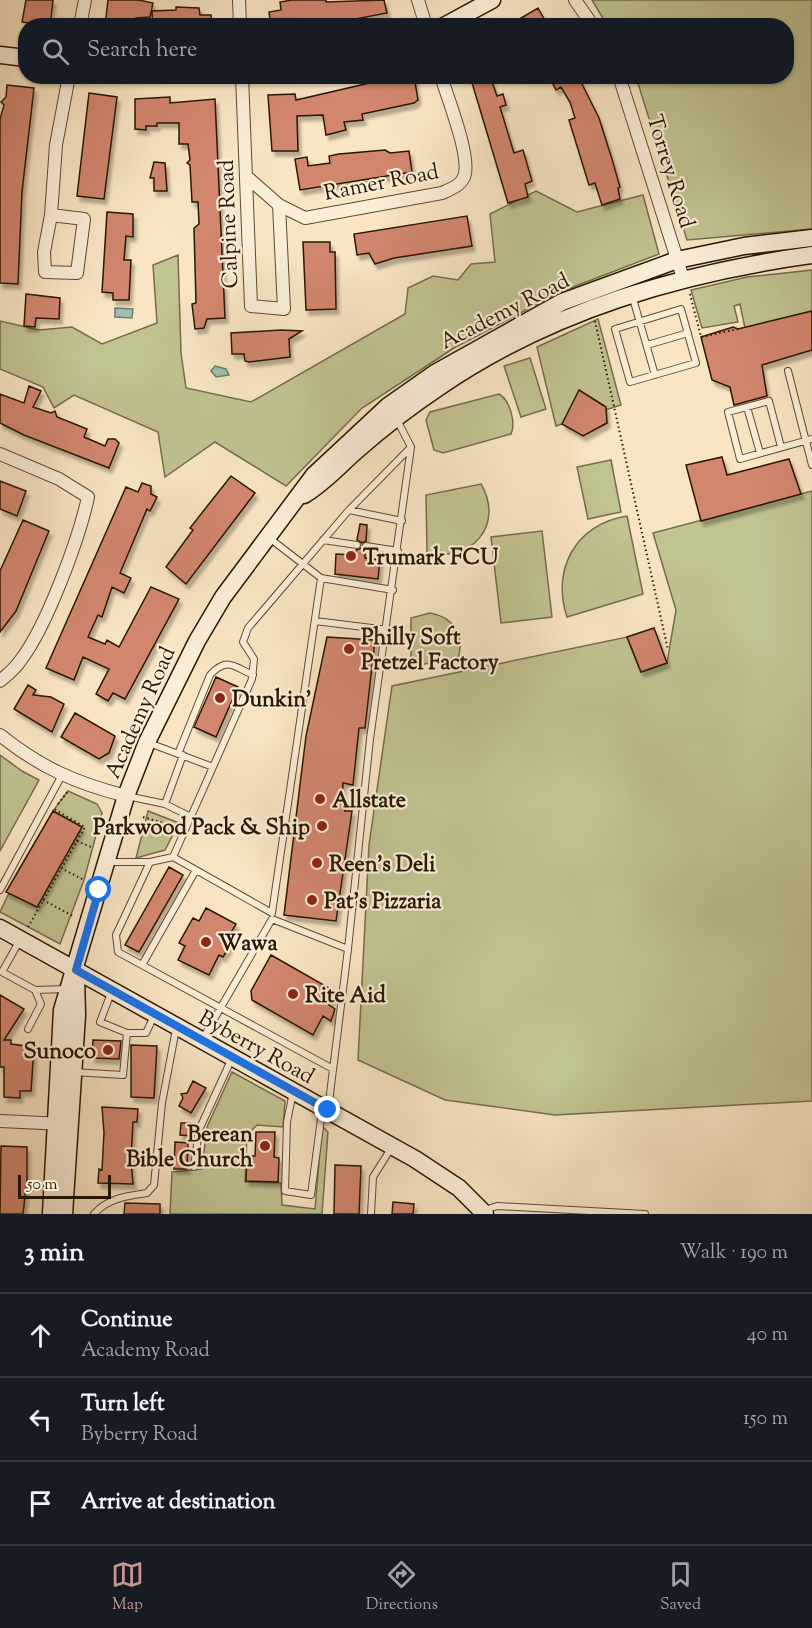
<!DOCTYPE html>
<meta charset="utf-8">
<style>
:root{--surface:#171b24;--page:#20242c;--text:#f1f3f6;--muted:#9ea1a6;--line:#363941;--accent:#c59692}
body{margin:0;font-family:"Sorts Mill Goudy",serif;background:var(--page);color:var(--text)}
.scale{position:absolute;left:18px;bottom:15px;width:93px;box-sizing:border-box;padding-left:6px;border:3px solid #291702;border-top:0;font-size:16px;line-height:21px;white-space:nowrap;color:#291702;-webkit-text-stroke:4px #fbeed9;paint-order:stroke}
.stop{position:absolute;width:18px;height:18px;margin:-14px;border:4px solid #1a73e8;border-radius:50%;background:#fff}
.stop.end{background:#1a73e8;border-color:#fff;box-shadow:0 2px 6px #0008}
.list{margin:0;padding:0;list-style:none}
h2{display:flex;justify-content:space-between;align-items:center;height:78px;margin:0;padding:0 24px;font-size:26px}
h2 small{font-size:20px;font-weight:400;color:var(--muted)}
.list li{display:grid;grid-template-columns:39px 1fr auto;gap:18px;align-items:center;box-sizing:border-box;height:84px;padding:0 24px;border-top:2px solid var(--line)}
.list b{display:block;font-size:22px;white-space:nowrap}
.list p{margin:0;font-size:20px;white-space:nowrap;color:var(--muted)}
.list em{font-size:20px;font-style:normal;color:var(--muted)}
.icon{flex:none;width:33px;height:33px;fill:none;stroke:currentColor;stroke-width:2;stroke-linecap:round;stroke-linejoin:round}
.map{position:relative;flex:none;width:812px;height:1214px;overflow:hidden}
.search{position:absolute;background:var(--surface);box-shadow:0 2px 4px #0004;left:18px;right:18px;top:18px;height:66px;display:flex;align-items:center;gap:15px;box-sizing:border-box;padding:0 21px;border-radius:24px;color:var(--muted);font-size:22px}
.sheet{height:330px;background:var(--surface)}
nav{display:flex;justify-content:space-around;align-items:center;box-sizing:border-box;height:84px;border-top:2px solid var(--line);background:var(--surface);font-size:16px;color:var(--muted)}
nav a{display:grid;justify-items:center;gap:3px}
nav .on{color:var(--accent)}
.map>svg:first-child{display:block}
.green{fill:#c1c391;stroke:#756d4a;stroke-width:1.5}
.water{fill:#9ebfb2;stroke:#6f7c6c;stroke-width:1.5}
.building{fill:#d2866e;stroke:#291702;stroke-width:1.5;filter:url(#shadow)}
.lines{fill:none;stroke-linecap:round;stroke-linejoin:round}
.lane-casing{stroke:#5d4a32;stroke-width:8}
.street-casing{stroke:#5d4a32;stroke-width:14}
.secondary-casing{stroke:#291702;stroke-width:19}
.path{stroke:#291702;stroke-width:2;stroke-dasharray:1.5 3;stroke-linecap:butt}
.lane{stroke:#fbeed9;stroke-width:6}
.street{stroke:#fbeed9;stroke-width:12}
.secondary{stroke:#fbeed9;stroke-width:16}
.route{stroke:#1a73e8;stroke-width:8}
.poi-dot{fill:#8f2418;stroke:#fbeed9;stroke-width:2}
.labels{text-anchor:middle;stroke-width:4.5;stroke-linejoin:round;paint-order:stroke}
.street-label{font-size:22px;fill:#291702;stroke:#fbeed9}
.poi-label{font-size:22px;font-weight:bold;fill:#291702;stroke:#fbeed9;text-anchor:start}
</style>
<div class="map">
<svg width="812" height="1214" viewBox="0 0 812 1214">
<defs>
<filter id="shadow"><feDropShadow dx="3" dy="5" stdDeviation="1.5" flood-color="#0004"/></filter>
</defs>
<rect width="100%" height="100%" fill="#f9e5c4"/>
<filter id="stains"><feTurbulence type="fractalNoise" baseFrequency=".00333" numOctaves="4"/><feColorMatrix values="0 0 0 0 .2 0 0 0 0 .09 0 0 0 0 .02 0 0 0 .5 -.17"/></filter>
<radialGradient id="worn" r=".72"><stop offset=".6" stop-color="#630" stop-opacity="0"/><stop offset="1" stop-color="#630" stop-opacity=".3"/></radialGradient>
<path class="green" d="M592,0H812V229L687,240L636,77L786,76V26L607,25Z
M536,191L577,212L643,195L659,254L560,292L454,348L362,408L286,486L215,442L165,477L158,432L74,395L54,408L43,387L0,369V321L39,330L72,327L102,344L157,323L153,265L178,255L181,353L186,388L251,402L405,314L408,288L433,276L458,280L471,264L495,262L490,214Z
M812,270V311L745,328L740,304L734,306L738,322L702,328L691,290L747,277Z
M598,319L621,405L556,426L537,347Z
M530,358L546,409L521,417L504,366Z
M499,394C510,400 516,423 511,434L443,453L434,450L426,420L430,412Z
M611,460L621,512L588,519L577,467Z
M481,484C505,525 471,564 427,552L426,495Z
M812,491V1101L555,1115L445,1100L358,1060L369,845L392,686L627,637L641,672L667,663L676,610L653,533Z
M627,516L643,594L567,617C551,569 576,524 627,516Z
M542,531L552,617L501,623L491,537Z
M430,613C454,617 465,636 458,659L411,666V618Z
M0,755L22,771L39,780L0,851Z
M68,791L97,804L102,813L84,880L60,944L0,912L9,893L37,907L82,827L53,811Z
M148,811L179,823L165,850L136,858Z
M232,1072L285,1101L283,1127L257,1125L247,1135L245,1182L281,1183L282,1205L315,1209L322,1126L328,1132L322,1214H170L172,1172L202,1169L207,1127Z"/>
<path class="water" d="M115,308L133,309L132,318L115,317Z
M215,366L226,369L229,375L216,377L211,371Z"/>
<path class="building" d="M26,0H53L50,26H28V23L22,22Z
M108,0H139L153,3L150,17L136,18L134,26H105Z
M292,0H326V2L384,0L387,13L319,26H271L269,12L281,10L280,2Z
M176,7L199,8L200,15H211L212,26H153L152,11L176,10Z
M538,8L548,26H525L521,18Z
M414,76L418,100L414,103L362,114L363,120L344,122L346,130L326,135L323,115L297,116L298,151H272L268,95L295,94L296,100L378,81Z
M470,76H490L497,96L503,94L506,105L500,107L514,153L523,150L532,181L525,184L528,197L508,203Z
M549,76H581L579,78L599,118L612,159L620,187L618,188L620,199L602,205L595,183L589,185L569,120L575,118L570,102L561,87L556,90Z
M7,85L34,88L22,192L18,284L0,283V119L4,105L1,102L6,97Z
M89,93L117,97L104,199L77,196Z
M170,97V103L215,99L225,318L207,319L204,328L195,329L192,304L196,303L194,228L199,224L198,202H192L190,165L187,163L190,160L188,144H179V123H157V126H146V130L135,129V99Z
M385,150L390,153L409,151L412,172L300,190L295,159L307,157L308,166L330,163L329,156L339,154Z
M154,162L165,163L167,191H154V178H150Z
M107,212L133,214V237L126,236L124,260H131L129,300H113V293L102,292Z
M467,216L472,246L394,258L375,264L369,253L357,255L354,234Z
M303,242H330V252H335L336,309L306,310Z
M26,294L60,298L59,319L36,318L35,327L24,326Z
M812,311V350L762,365L767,396L734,405L730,387L712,380L701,337L733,327L738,329Z
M281,330L302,331L289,339L290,357L249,362L245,361L244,354H232L231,333Z
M29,386L41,391L33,407L51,413L55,411L57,417L87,429L84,437L105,446L108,439H115L119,443L109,468L24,435L0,423V394L24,403Z
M579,390L606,407L607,423L583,436L562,424Z
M722,457L727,475L789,459L801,494L701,521L686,465Z
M231,476L255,493L186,584L166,567L193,530L190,528Z
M0,481L26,491L17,516L0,509Z
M142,483L151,486V494L157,497L150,511L147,509L120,573L131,578L124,593L112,587L102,617L98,615L88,637L105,644L107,640L119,647L151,587L179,599L125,699L113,693L108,701L96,694L109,669L83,657L74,680L46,668L126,487L138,492Z
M23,520L49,531L16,611L0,632V571Z
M360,524L367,525L366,541L362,543L357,540Z
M361,548L365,551V558L380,560L378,579L335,574L336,554L355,555L356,550Z
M654,628L667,663L641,672L627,637Z
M327,637L375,640L365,728H359L353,785L343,783L342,801L345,811H352L336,921L284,915L306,736Z
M216,677L238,687L216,737L194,727Z
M28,685L36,690L33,695L51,697L64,704L52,732L14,709Z
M75,713L115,736L109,753L99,759L61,737Z
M53,811L82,827L37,907L6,892Z
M169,867L183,875L139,952L125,945Z
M206,908L236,924L228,938L233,941L223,957L219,955L209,975L178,960L185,946L179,943L193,918L199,921Z
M271,955L336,992L329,1005L335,1009L331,1021L323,1016L313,1035L252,1000L251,991Z
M0,995L24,1009L4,1040H11V1044L34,1047L31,1091H20V1098L4,1097V1067H0Z
M93,1040L121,1041L119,1059L92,1058Z
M131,1045L157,1046L154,1098L131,1097Z
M193,1081L206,1088L191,1113L179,1106L183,1098L181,1094L187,1093Z
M102,1107L138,1109L137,1122H133L131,1159L133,1184L98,1183L99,1169L102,1170L104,1133Z
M181,1123H192V1136L180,1135Z
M256,1132H275L274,1157L279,1158L278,1182L246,1181L247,1156H255Z
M175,1142L188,1143L187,1169H174Z
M1,1146L27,1147V1179L23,1214H0Z
M335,1165L361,1166L359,1214H334Z
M393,1202L414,1204L413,1214H392Z
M125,1203L160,1204V1214H124Z"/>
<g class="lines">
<defs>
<path id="lane" d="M632,295L655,375
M681,309L696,363L630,382L615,329Z
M647,345L688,333
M788,371L812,465
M747,407L760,453
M781,447L769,401L728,412L740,459L812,439
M349,510L402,521
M268,537L321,578L272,913L173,857L150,862L116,935L118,952L333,1069
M323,540L357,545
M366,546L398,551
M321,578L393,590
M315,621L388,630
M149,743L213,767
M178,754L210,675C227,657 233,666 253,675
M127,796L165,804L191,817
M165,804L183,755
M173,857L252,679L254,659L243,642L248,628L349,510L411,447
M109,862H150
M0,890L62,775
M20,940L2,972L35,990L41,1004L28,1029
M348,949L370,739L411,447L396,418
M142,965L196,870
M35,990L67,989
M127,1033H146L154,1016
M202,1040L272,919L348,949L328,1110
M73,1072L123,1075L127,1033L100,1022L111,993
M293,1092L287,1122L285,1191L311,1195L322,1111
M194,1167L199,1130L232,1058
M485,1210L497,1206L645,1214
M94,1214C108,1198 127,1196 147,1193L154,1185L162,1103L176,1029
M371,1214L373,1177L392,1147"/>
<path id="street" d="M239,0L240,26
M418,0L426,26
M575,0L593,26
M80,26L85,0
M242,76L251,306L284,309L279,205
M619,76L683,278
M247,177L279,205L305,218L442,193C451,189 460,186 464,177C472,158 447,97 441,76
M51,215L84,219L77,273L45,272L44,252Z
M51,215L56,145L69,76
M0,454L59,479L88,497C79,539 46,628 20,661C15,669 7,675 0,681
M0,735C41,768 76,783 126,796
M0,1121L64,1124"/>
<path id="secondary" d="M444,26L492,0
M0,55L26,58
M304,495C324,483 338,467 356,451C383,427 412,405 442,385C553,310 681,273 812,255
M0,928L415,1159L459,1188L485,1214
M51,1214L62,1010L126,796L147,742L197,641L223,597L314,475L388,406L435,373L562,302L677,260L744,246L812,238
M64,1214L77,1015L76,977"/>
</defs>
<use href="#lane" class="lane-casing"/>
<use href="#street" class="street-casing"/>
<use href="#secondary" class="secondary-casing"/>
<path class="path" d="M690,294L701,337L738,329
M595,321L668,650
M58,804L68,791
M143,817L177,827
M77,841L93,848
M61,868L84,880
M43,900L73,916
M28,927L85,827L54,809"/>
<use href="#lane" class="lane"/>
<use href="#street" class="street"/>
<use href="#secondary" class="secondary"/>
</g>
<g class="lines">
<path class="route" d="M99,890L76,970L328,1110"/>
</g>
<g class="poi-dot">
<circle cx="351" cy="556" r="6"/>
<circle cx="349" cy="649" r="6"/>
<circle cx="220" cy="698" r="6"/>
<circle cx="320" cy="799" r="6"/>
<circle cx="322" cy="826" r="6"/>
<circle cx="317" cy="863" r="6"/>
<circle cx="312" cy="900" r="6"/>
<circle cx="206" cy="942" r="6"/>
<circle cx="293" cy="994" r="6"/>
<circle cx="108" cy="1050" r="6"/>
<circle cx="265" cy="1146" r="6"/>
</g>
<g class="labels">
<g class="street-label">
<text transform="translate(672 171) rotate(73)" y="8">Torrey Road</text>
<text transform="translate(381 181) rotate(-11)" y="8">Ramer Road</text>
<text transform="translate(227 224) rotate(-92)" y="8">Calpine Road</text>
<text transform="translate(504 310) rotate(-27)" y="8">Academy Road</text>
<text transform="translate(139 712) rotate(-66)" y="8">Academy Road</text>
<text transform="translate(257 1046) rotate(29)" y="8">Byberry Road</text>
</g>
<g class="poi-label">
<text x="363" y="564">Trumark FCU</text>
<text x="361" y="644">Philly Soft<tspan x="361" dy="25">Pretzel Factory</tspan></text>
<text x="232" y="706">Dunkin'</text>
<text x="332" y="807">Allstate</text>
<text x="310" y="834" text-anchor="end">Parkwood Pack &amp; Ship</text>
<text x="329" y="871">Reen's Deli</text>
<text x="324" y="908">Pat's Pizzaria</text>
<text x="218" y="950">Wawa</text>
<text x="305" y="1002">Rite Aid</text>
<text x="96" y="1058" text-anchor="end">Sunoco</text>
<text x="253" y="1141" text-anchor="end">Berean<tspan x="253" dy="25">Bible Church</tspan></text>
</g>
</g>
<rect width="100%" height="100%" filter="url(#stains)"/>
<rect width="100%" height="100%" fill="url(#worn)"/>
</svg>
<div class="scale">50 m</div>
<div class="stop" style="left:99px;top:890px"></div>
<div class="stop end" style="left:328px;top:1110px"></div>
<div class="search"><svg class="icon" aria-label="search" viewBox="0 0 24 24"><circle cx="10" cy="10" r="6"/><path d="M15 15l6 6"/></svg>Search here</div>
</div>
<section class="sheet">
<h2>3 min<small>Walk · 190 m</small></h2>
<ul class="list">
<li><svg class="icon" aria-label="ahead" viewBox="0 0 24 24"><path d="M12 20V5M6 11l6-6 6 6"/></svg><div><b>Continue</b><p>Academy Road</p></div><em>40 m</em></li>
<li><svg class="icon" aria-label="left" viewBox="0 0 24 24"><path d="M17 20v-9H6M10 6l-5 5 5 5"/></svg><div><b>Turn left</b><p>Byberry Road</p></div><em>150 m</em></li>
<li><svg class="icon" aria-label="arrive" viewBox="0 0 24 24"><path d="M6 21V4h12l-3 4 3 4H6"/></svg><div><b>Arrive at destination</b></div></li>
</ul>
</section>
<nav>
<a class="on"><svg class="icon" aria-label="map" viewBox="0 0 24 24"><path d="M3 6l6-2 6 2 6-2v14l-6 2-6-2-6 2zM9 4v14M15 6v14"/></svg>Map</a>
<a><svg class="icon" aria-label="directions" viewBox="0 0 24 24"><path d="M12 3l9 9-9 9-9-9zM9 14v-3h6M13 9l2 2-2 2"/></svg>Directions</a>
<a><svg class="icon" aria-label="saved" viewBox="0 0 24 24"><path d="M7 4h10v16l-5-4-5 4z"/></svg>Saved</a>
</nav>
